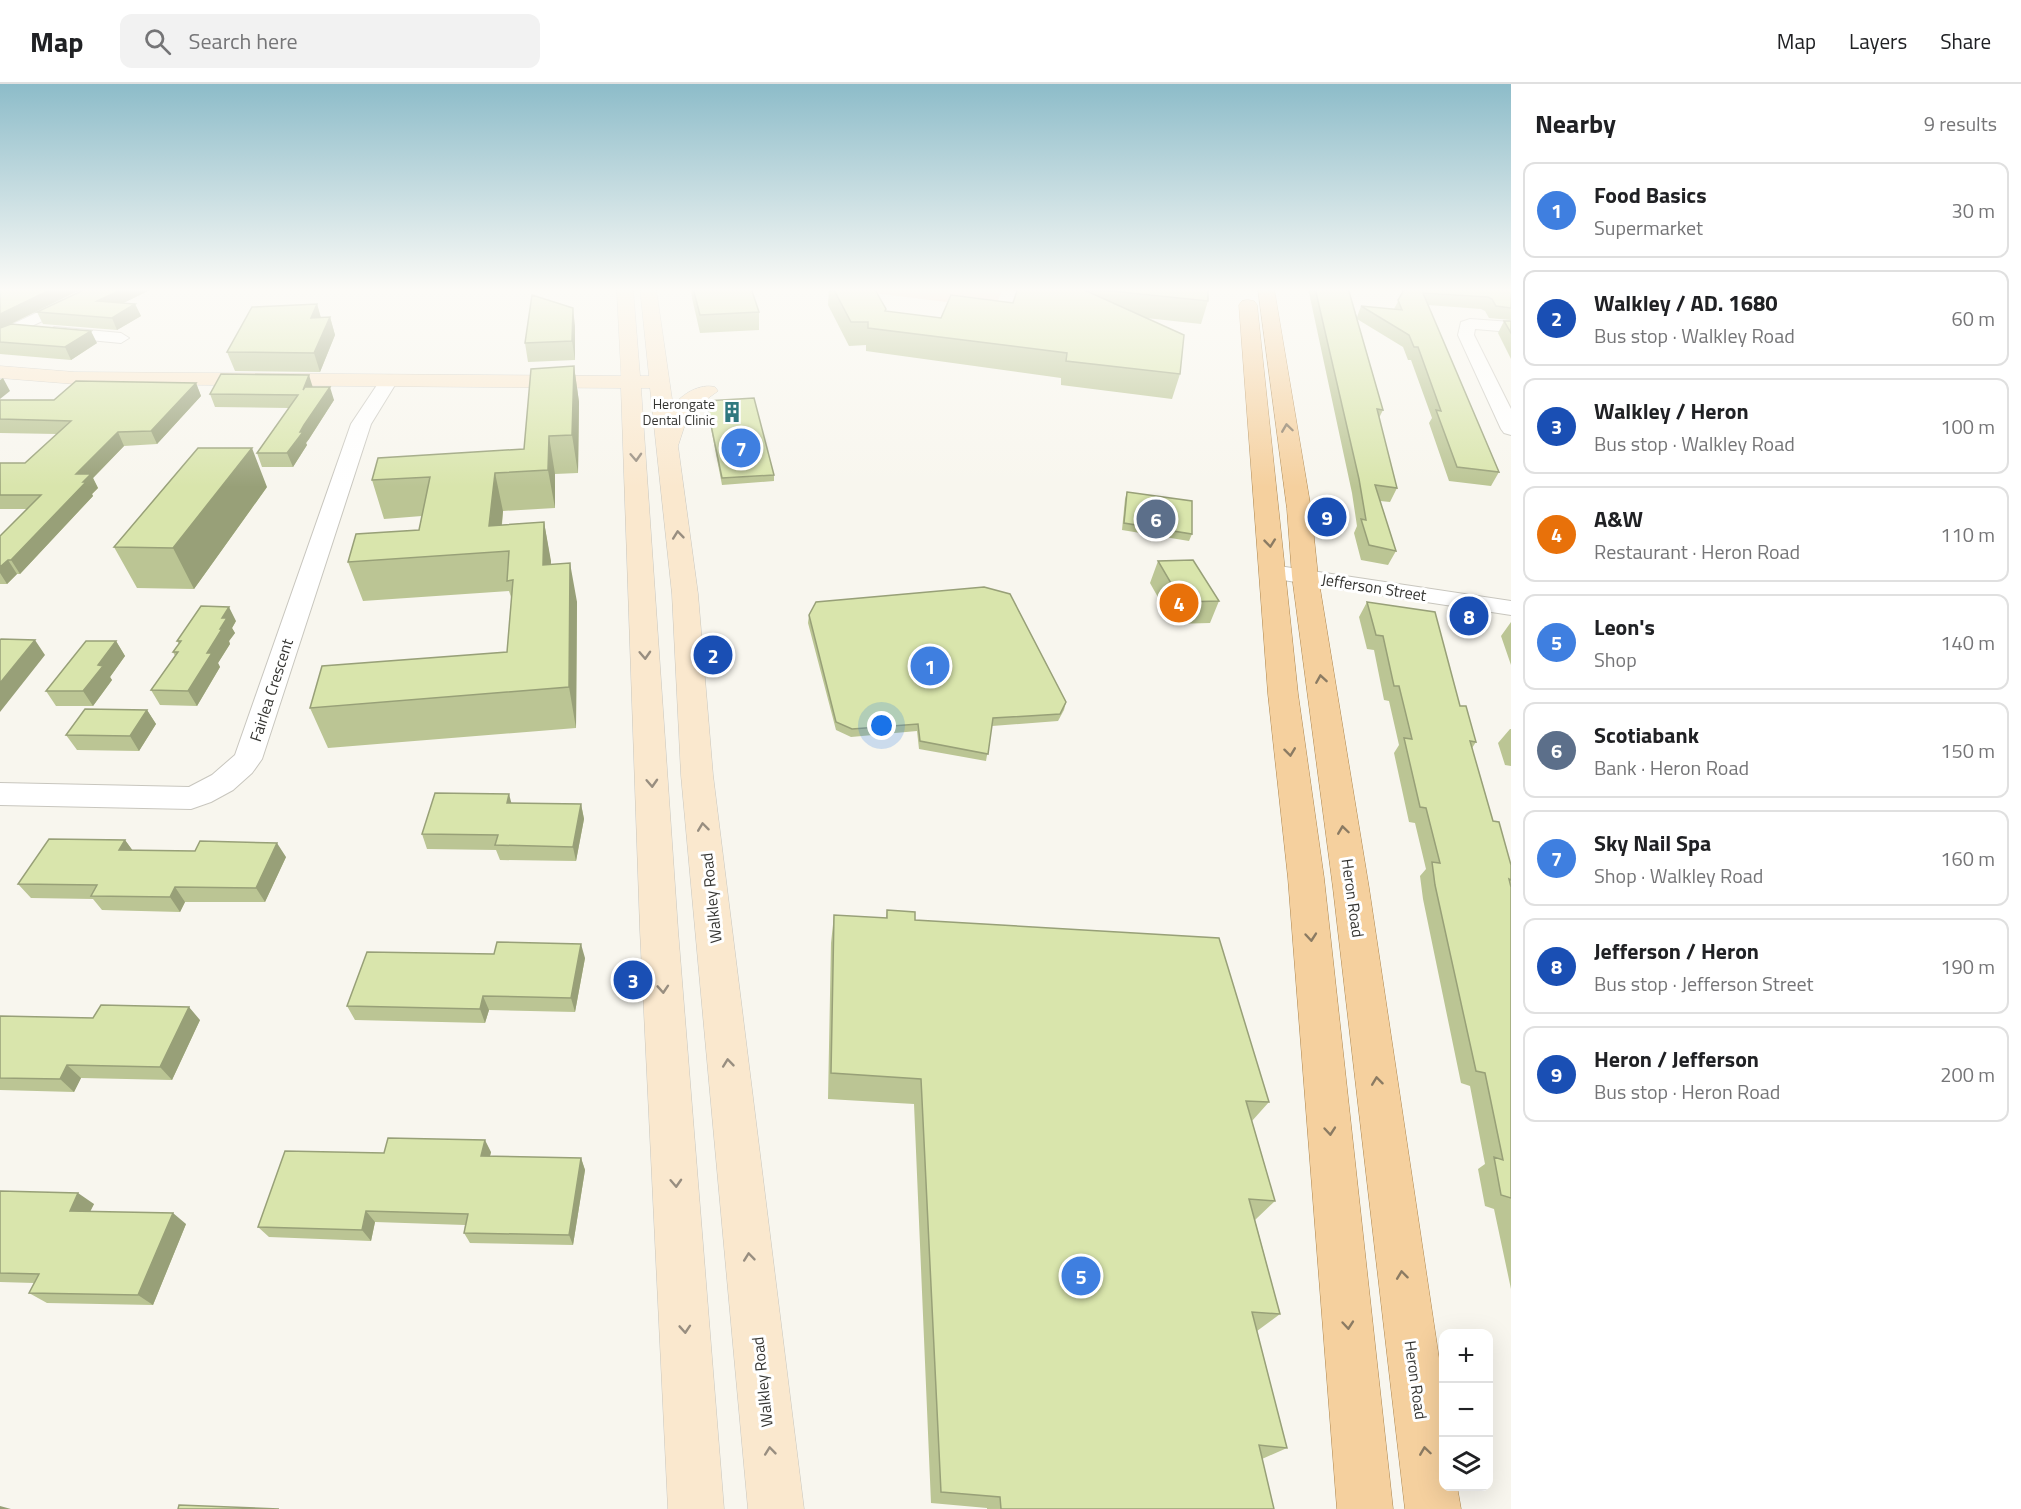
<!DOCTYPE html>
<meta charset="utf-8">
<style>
:root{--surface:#fff;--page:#f2f2f2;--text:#202124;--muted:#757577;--line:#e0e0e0;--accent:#db2777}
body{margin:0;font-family:"Titillium Web",sans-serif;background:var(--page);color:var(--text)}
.controls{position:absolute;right:18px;bottom:18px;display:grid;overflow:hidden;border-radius:12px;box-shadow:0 6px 24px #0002}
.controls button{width:54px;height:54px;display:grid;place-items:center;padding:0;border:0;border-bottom:2px solid var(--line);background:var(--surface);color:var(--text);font:30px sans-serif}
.you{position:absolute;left:882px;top:642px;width:21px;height:21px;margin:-15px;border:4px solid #fff;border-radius:50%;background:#1a73e8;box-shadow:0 0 0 9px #1a73e833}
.badge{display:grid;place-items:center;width:39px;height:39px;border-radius:50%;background:var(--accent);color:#fff;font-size:20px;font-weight:700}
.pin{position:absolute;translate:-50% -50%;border:3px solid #fff;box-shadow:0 2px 6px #0006}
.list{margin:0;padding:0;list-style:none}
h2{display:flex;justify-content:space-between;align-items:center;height:78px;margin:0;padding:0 24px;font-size:26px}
h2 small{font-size:20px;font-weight:400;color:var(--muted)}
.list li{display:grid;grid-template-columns:39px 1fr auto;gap:18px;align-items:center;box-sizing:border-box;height:96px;margin:0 12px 12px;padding:0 12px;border:2px solid var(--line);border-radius:12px}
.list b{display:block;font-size:22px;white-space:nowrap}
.list p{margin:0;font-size:20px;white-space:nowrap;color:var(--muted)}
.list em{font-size:20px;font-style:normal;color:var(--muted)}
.icon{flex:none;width:33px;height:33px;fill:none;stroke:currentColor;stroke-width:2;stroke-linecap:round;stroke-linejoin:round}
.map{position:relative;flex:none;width:1511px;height:1425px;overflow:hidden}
header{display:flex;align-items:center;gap:36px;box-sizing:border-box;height:84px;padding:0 30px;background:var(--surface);border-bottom:2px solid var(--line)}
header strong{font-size:28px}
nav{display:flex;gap:33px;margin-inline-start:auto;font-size:21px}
.search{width:420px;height:54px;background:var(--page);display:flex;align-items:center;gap:15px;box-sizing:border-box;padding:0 21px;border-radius:12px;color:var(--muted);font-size:22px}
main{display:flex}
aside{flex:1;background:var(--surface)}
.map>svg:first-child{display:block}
.green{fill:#fad4bf}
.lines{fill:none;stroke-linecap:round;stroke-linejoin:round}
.street-casing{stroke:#c8c6be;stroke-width:2}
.secondary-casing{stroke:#c8c6be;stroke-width:1}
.primary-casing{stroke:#ad864e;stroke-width:1}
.street{fill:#fff;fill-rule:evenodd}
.secondary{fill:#fae8ce;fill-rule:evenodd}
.primary{fill:#f5d09e;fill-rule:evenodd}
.wall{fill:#bbc594}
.shaded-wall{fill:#98a078}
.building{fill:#d9e5ac;stroke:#98a078;stroke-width:1.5}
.oneway{stroke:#8b7b63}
.oneway2{stroke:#988e80}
.labels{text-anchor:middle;stroke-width:6;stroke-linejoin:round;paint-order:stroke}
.far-poi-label{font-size:14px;fill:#353532;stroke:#fff;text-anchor:end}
.street-label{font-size:16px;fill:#353532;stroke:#fff}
</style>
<header>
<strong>Map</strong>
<div class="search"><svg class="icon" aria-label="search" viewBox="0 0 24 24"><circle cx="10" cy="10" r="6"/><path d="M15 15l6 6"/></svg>Search here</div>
<nav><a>Map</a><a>Layers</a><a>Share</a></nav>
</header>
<main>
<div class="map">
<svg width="1511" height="1425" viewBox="0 0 1511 1425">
<rect width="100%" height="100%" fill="#f8f6ee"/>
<path class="green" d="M833,204H1003L995,224Z"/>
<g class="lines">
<defs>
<path id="street" d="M89,204H109L106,207L0,257V246Z
M1470,235L1511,238V248L1475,245L1474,251L1511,325V351L1504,349L1501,345L1458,251L1461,238Z
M54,243L121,249L129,254L121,259L48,252L46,248Z
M389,291L395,292L398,296L371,340L262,675L252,689L233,706L211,718L191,725L0,721V699L189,703L212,691L235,671L351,340L383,292Z
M1272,481L1511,517V531L1264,493L1260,488L1264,483Z"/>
<path id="secondary" d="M617,204H633L640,292H649L640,204H656L673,322C682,310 700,299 715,303L718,307L689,328L678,362L698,510L713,691L804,1425H748L681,691L672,510L650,304H641L678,846L724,1425H668L640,846L621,304L75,300L0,294V282L75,288L621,292Z"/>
<path id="primary" d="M1258,204H1274L1311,425L1318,492L1369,804L1444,1308V1402H1457L1461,1425H1405L1333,804L1292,492L1287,425Z
M1248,216L1254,217L1257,221L1298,610L1324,794L1393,1425H1337L1288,794L1268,610L1239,221L1242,217Z"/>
</defs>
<use href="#street" class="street-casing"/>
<use href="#secondary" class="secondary-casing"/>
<use href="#primary" class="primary-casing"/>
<use href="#street" class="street"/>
<use href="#secondary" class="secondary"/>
<use href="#primary" class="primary"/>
</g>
<path class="wall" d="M0,204H84L9,241L97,259L71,276L0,270Z
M88,204H154L123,219L135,220L141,232L117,246L43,240L37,228Z
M691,204L759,228V246L700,249L692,214Z
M829,204H874L886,227L941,234L1013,219L1017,204H1208V217L1201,240L1146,234L1180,290L1172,315L1061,301V294L866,267V261L849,262L828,221Z
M1308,204H1348L1357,233L1361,222L1394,225L1403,208L1401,204H1511V236L1489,234L1485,227L1481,225L1428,221L1499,388L1491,402L1449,397L1429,339L1432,334L1411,276H1408L1403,263L1357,235L1383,326L1379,334L1397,404L1390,418L1380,417L1396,467L1388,481L1361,476L1354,449L1357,442L1352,409Z
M317,220L321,234L330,233L335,251L320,288L235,287L227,268Z
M1504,237H1511V275L1498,249Z
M575,242V276L528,278L525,259Z
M574,282L579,318L578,389L555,390V424L503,427L502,441L544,438L551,480L577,518L576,644L328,664L310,624L507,568L512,516L509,507L363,517L348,478L419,446L422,432L384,435L372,396L524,365Z
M196,299L201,312L157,360L124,362L93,394L98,404L92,410L93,412L20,490H17L7,500H0V452L27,425H0V379H25L57,350L0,349V316H54Z
M313,303L334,316L309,355L306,359L307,361L293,383H262L257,369L289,324L215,323L210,310Z
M706,317L774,391V397L722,401L707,324Z
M267,403L194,505L137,504L114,463Z
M1127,408L1192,450L1189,457L1122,446L1125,415Z
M1158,477L1219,517L1210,539L1173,540L1150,499Z
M1367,518L1460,622L1476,658L1472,664L1493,737L1511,781V1205L1494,1125L1485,1122L1478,1085L1485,1080L1470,1002L1461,999L1423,815L1420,792L1426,785L1415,739L1409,738L1394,669L1399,661L1389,617L1384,616L1374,566L1367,565L1359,533Z
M809,531L1066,618L1064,626L1058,637L992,642L986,677L919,665L917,647L851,653L836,646L808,539Z
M236,537L232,544L235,549L229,557L230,560L218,579L220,583L197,622L160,621L151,606L175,572L173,568L179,560L177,557Z
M1511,538V581L1501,552Z
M116,557L125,572L110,593L112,596L93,622H56L46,607Z
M147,626L156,640L139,667L77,666L66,651Z
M1510,645H1511V682L1505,681L1498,659Z
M511,719L581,720L584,735L576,777L500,776L496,766L427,765L422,750Z
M125,756L132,766L286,773L265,818H185L180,828L102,826L93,815L31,814L18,800Z
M887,826L915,836L1269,1018L1252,1037L1275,1117L1255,1136L1280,1230L1257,1247L1287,1364L1262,1375L1274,1425H987V1424L931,1419L914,1020L828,1015L831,859L834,831L886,834Z
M585,874L575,928L489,926L485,939L355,936L347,922Z
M0,932L200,936L172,996L81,994L74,1008L0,1006Z
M491,1068L490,1072L581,1074L585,1086L573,1161L470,1159L464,1149L465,1141L375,1138L371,1157L269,1153L258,1143L384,1069Z
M0,1107L94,1120L90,1127L186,1140L153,1221L47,1219L29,1209L34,1199L0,1198Z"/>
<path class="shaded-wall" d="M54,204H84L0,245V230Z
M125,204H154L103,229L97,217Z
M135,220L141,232L117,246L112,234Z
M317,220L322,238L311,234Z
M573,224L575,242V276L572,257Z
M330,233L335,251L320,288L314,269Z
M91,247L97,259L71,276L65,263Z
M574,282L579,318L578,389L572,351Z
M309,291L313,304L303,306Z
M3,294L10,307L0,315V296Z
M196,299L201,312L157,360L151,347Z
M330,303L334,316L309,355L306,359L307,361L293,383L287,369L304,341Z
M118,348L124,362L93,394L98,404L92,410L93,412L20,490L11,476L76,390Z
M549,352L555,390V424L548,386Z
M252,364L267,403L194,505L173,464Z
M495,389L503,427L499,467L489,442Z
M544,438L551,477L550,520L543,481Z
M8,476L17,490L7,500L0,489V483Z
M570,479L577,518L576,644L569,603Z
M229,523L236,537L232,544L235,549L229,557L230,560L218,579L220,583L197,622L188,607L220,545L222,534Z
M35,556L45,571L0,628V599Z
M116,557L125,572L110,593L112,596L93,622L83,607L98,581Z
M147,626L156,640L139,667L130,652Z
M509,710L513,725L507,719Z
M581,720L584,735L576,777L573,763Z
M125,756L136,771L119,766Z
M277,759L286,773L265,818L256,804Z
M175,803L185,818L180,828L170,813Z
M581,860L585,874L575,928L571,914Z
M483,912L489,926L485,939L480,925Z
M189,923L200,936L172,996L160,983Z
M67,981L81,994L74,1008L60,995Z
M485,1056L491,1068L487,1084L481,1072Z
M581,1074L585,1086L573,1161L569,1151Z
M78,1109L94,1120L85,1138L70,1127Z
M366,1127L375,1138L371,1157L362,1146Z
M173,1129L186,1140L153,1221L138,1211Z
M0,1422L11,1425H0Z"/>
<path class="building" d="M0,204H54L0,230Z
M88,204H125L97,217L135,220L112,234L37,228Z
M693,204H751L759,228L700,231Z
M833,204H874L886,225L885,227L941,234L951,211L1013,219L1018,204H1080L1184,251L1180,290L1066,277L1067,269L868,244V238H851Z
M1082,204H1208V217Z
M1315,204H1348L1383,326L1377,325L1397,404L1375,401L1396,467L1369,461L1361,435L1366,436L1359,395Z
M1405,204H1511V224L1496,222L1492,215L1488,213L1423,209L1499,388L1457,383L1436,326L1441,327L1418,263H1414L1409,251L1361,222L1402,226L1398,216Z
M532,211L573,224L572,257L525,259Z
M317,220L311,234L330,233L314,269L227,268L252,223Z
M1504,237H1511V249Z
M11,240L91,247L65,263L0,258V244Z
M574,282L572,351L549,352L548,386L495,389L489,442L544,438L543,481L570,479L569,603L310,624L322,582L507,568L513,496L507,497L509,467L348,478L356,450L419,446L430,393L372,396L378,374L524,365L531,285Z
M221,290L309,291L303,306L305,303H330L304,341L300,348H303L287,369H257L298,311L210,310Z
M76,297L196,299L151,347L118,348L76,390H91L83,398H86L11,476H8L0,483V452L41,411H0V379H25L71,337L0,335V316H54Z
M754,314L774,391L722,394L706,317Z
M198,364H252L173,464L114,463Z
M1127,408L1192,417V450L1124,439Z
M1193,476L1219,517L1182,518L1158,477Z
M984,503L1010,510L1066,618L1060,630L993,634L988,670L920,657L918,640L852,645L836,638L809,531L816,518Z
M1367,518L1435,528L1460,622H1466L1476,658L1470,657L1493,737L1499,738L1511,781V796L1509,795L1511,803V1114L1501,1111L1494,1073L1503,1076L1485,989L1476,987L1435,801L1432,778L1440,779L1426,724L1420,723L1404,654L1412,655L1399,602H1394L1383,552L1376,551Z
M201,522L229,523L222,534H227L220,545H222L207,569H212L188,607L151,606L178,568H173L181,557H177Z
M1,555L35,556L0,599V556Z
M86,557H116L98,581L103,582L83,607H46Z
M85,625L147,626L130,652L66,651Z
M435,709L509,710L507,719L581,720L573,763L495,761L498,751L422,750Z
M49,755L125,756L119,766L195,767L200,757L277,759L256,804L175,803L170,813L91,812L97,801L18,800Z
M887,826L915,828V836L1219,854L1269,1018L1246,1017L1275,1117L1249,1115L1280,1230L1252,1228L1287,1364L1259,1361L1274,1425H1001L1000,1413L941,1408L921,995L831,989L834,831L887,834Z
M497,858L581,860L571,914L483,912L480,925L347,922L367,868L494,870Z
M101,921L189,923L160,983L67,981L60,995L0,994V932L93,934Z
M388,1054L485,1056L481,1072L581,1074L569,1151L464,1149L468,1130L366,1127L362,1146L258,1143L285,1067L384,1069Z
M0,1107L78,1109L70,1127L173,1129L138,1211L29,1209L39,1190L0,1189Z
M179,1421L279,1425H178Z"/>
<defs><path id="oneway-chevron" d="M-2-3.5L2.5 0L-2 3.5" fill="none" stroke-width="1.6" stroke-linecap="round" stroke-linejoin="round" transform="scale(1.5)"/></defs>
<g class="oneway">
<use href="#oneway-chevron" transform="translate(1287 344) rotate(-98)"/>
<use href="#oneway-chevron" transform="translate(1270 459) rotate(84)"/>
<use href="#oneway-chevron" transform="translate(1321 595) rotate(-99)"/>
<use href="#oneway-chevron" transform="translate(1290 668) rotate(83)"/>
<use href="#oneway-chevron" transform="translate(1343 746) rotate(-98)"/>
<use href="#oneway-chevron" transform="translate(1311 853) rotate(85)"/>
<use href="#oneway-chevron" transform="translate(1377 997) rotate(-97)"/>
<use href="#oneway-chevron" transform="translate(1330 1047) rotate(85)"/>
<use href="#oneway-chevron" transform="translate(1402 1191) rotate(-97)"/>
<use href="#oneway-chevron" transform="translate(1348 1241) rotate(85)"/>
<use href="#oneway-chevron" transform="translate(1425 1367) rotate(-98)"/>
</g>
<g class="oneway2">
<use href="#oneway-chevron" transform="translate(636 373) rotate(87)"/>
<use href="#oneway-chevron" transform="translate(678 451) rotate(-96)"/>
<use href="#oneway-chevron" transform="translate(645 571) rotate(87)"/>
<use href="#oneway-chevron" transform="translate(652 699) rotate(87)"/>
<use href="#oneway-chevron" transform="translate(703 743) rotate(-97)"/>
<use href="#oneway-chevron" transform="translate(663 905) rotate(86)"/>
<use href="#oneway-chevron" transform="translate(728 979) rotate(-96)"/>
<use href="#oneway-chevron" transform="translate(676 1099) rotate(87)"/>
<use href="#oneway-chevron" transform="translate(749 1173) rotate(-96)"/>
<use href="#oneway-chevron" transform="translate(685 1245) rotate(86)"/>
<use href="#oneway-chevron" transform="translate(770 1367) rotate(-96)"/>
</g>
<linearGradient id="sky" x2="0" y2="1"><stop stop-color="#8dbcc9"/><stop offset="0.51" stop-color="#fcfbf7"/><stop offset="1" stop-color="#fcfbf7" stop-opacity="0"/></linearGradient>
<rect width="1511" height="403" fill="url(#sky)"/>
<defs>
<symbol id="building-bare" viewBox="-9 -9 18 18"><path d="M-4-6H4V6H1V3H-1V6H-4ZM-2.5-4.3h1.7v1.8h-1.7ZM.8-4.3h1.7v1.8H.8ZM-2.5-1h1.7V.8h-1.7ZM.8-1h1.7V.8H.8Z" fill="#2f787f" stroke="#fff" stroke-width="2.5" paint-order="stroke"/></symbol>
</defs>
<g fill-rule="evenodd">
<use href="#building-bare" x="717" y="313" width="30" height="30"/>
</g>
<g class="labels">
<g class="far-poi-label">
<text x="715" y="325">Herongate<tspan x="715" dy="16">Dental Clinic</tspan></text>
</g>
<g class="street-label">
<text transform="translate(1374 503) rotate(9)" y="6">Jefferson Street</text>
<text transform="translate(271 606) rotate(-72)" y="6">Fairlea Crescent</text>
<text transform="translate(711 814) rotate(-96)" y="6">Walkley Road</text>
<text transform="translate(1353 814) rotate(82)" y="6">Heron Road</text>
<text transform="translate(1416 1296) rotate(82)" y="6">Heron Road</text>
<text transform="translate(762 1298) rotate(-96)" y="6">Walkley Road</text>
</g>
</g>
</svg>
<div class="controls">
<button>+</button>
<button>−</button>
<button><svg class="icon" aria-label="layers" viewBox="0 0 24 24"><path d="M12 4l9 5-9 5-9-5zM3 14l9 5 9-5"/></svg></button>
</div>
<div class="you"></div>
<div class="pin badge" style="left:930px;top:582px;background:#3f7fe0">1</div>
<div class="pin badge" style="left:713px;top:571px;background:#1a4fb4">2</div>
<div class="pin badge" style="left:633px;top:896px;background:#1a4fb4">3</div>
<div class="pin badge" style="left:1179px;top:519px;background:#e8710a">4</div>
<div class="pin badge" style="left:1081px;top:1192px;background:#3f7fe0">5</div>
<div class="pin badge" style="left:1156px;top:435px;background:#5c6f8a">6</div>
<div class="pin badge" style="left:741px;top:364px;background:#3f7fe0">7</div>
<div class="pin badge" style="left:1469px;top:532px;background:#1a4fb4">8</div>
<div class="pin badge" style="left:1327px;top:433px;background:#1a4fb4">9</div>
</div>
<aside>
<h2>Nearby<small>9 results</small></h2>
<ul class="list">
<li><span class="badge" style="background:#3f7fe0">1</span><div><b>Food Basics</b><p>Supermarket</p></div><em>30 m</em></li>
<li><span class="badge" style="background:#1a4fb4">2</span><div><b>Walkley / AD. 1680</b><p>Bus stop · Walkley Road</p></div><em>60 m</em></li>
<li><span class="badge" style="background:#1a4fb4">3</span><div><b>Walkley / Heron</b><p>Bus stop · Walkley Road</p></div><em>100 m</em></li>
<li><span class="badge" style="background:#e8710a">4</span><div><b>A&amp;W</b><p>Restaurant · Heron Road</p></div><em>110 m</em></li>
<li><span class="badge" style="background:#3f7fe0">5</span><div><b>Leon's</b><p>Shop</p></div><em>140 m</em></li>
<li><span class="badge" style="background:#5c6f8a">6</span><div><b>Scotiabank</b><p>Bank · Heron Road</p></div><em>150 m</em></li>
<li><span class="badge" style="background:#3f7fe0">7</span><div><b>Sky Nail Spa</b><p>Shop · Walkley Road</p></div><em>160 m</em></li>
<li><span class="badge" style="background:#1a4fb4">8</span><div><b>Jefferson / Heron</b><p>Bus stop · Jefferson Street</p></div><em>190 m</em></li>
<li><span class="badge" style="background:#1a4fb4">9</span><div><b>Heron / Jefferson</b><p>Bus stop · Heron Road</p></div><em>200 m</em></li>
</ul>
</aside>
</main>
